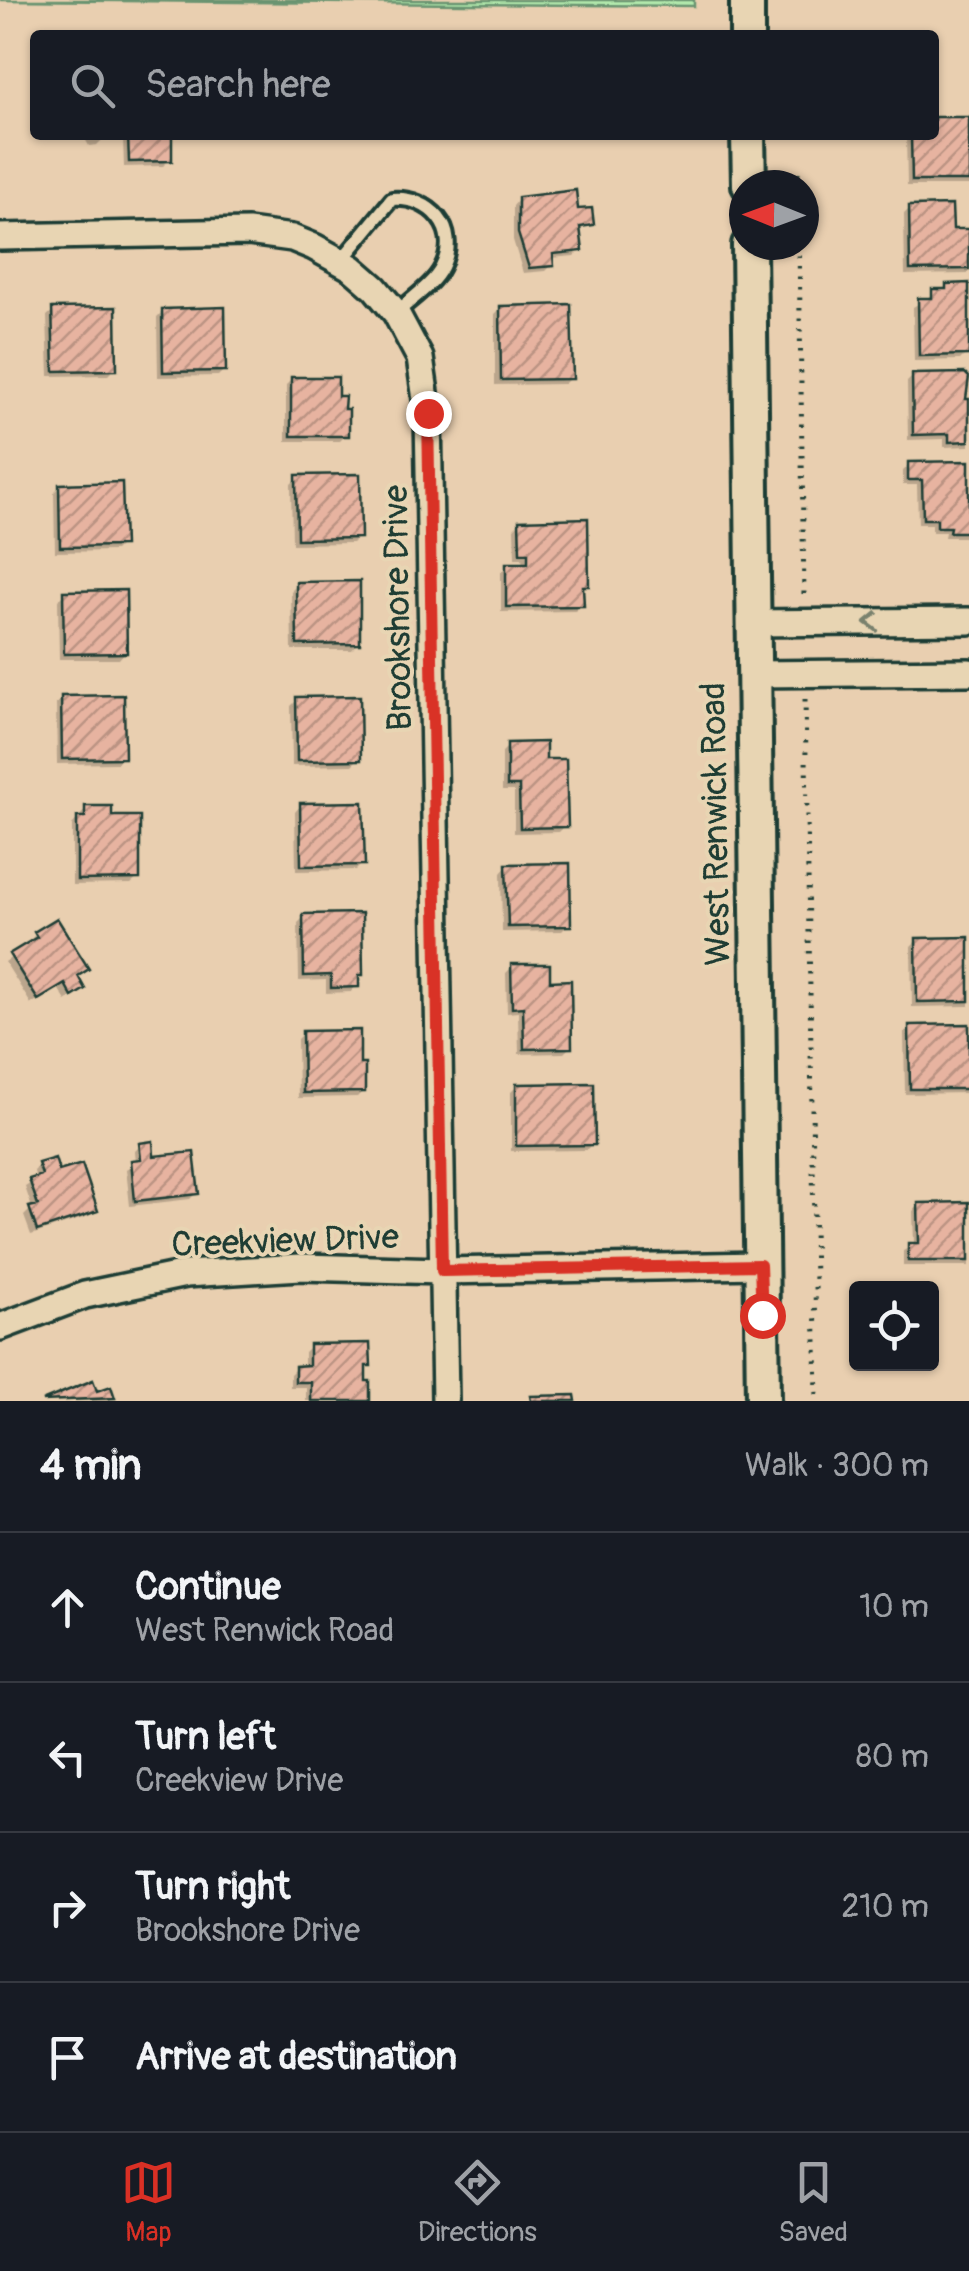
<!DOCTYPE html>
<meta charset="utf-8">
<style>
:root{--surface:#171b24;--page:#20242c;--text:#f1f3f6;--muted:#9ea1a6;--line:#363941;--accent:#d93025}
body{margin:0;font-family:Pangolin,sans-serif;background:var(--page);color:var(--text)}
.controls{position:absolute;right:30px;bottom:30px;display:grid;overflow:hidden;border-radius:10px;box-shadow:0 2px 8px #0004}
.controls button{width:90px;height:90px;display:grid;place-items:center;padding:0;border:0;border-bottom:2px solid var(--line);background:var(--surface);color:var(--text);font:50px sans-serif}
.compass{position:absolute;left:729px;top:170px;width:90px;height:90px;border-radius:50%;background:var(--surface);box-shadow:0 2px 8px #0004;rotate:271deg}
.stop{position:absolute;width:30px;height:30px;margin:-22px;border:8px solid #d93025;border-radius:50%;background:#fff}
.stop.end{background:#d93025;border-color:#fff;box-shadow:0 2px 10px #0008}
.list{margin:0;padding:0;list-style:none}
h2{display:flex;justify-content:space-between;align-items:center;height:130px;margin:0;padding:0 40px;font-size:42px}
h2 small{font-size:32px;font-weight:400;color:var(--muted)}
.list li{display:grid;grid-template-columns:65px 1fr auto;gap:30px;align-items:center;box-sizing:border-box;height:150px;padding:0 40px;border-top:2px solid var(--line)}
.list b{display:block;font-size:38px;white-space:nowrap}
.list p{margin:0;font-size:32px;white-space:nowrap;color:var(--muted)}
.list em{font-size:32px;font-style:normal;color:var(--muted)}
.icon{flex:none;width:55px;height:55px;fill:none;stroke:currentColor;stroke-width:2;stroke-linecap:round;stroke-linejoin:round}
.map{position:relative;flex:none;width:969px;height:1401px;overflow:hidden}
.search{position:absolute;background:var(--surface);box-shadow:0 2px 8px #0004;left:30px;right:30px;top:30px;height:110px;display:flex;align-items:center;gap:25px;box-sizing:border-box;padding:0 35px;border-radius:10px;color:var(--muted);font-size:38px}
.sheet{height:730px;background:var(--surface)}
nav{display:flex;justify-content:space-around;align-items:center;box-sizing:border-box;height:140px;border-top:2px solid var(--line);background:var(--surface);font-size:28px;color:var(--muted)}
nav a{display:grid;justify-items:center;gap:5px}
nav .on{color:var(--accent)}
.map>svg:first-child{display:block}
.grass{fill:url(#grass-tufts);stroke:#6a9471;stroke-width:2.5}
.shadow{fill:#0003}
.building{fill:url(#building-hatch);stroke:#1f3d34;stroke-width:2.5}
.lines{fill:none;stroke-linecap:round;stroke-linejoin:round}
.service-casing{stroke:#1f3d34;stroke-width:20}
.minor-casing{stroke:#1f3d34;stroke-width:32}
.tertiary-casing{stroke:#1f3d34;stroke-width:40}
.path{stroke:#1f3d34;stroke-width:5;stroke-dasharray:2.5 8;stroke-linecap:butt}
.service{stroke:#e8d5b3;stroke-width:12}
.minor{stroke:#e8d5b3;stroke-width:25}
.tertiary{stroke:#e8d5b3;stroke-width:32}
.oneway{stroke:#79816d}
.route{stroke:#d93025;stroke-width:12}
.labels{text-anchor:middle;stroke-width:8;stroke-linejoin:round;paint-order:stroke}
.street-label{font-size:35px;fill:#1f3d34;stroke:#e8d5b3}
</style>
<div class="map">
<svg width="969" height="1401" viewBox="0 0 969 1401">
<defs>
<pattern id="grass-tufts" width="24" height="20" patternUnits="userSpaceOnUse" patternTransform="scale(2.5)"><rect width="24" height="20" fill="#b4ebae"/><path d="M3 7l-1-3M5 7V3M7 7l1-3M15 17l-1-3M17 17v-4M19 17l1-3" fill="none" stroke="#9aca96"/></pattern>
<pattern id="building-hatch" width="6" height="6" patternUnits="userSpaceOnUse" patternTransform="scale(2.5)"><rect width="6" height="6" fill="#e7b3a0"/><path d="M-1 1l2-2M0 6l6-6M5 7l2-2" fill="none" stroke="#bb9383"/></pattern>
</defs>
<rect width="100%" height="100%" fill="#e9cfb0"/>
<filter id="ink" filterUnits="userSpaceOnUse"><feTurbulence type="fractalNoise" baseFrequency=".01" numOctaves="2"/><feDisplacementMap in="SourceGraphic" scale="20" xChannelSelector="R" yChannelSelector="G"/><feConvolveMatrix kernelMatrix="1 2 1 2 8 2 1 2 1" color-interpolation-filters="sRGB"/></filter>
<g filter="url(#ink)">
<path class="grass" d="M0,0H694V6Z"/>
<path class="shadow" d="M934,119H969V186H907L906,135H934Z
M83,135H169V160L163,166L124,167L123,138H104L97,145L89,146Z
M519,199L576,212L591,224L578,231L580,250L574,256L551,258V265L545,271L523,273L513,240V206Z
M910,208L950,232L969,231L968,274L905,275L904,214Z
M947,286H969L966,354L960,360L914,361L913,307Z
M501,308L570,378L564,384L495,385V314Z
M54,310L114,369L108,375L49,376L47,316Z
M163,311L224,370L218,376L158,377L157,317Z
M964,375L969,380L962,402H969V446L944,447V439L908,440L907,382L913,376Z
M292,379L335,399L346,435L340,441H286V385Z
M909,465L969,491V537H944L945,532H932V524H918L917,485H903V471Z
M297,478L358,537L352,543L292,544L291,484Z
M60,486L121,545L115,551L55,552L54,492Z
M520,522L587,585L581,590V605L575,611L501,612V572L507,566H523L522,558H515L514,528Z
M297,585L358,643L352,650H292L291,591Z
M64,594L125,652L119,659H59L58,600Z
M62,698L123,757L117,763L57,764L56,704Z
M297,700L358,759L352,765L292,766L291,706Z
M508,746L565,826L559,832L514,833V791H502V752Z
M301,805L362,864L356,870L296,871L295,812Z
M86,809L110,818L138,878L131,884L72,885V825Z
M507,866L568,925L562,931L502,932L501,873Z
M304,917L361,974L351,992L326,993V980L299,981L298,923Z
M36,934L75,978L76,994L66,1001L58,988L31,1004L5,962L32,943L30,940Z
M917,940H969V1006L912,1007L911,946Z
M512,967L548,983L570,1047L564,1053L519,1054L518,1012L507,1013L506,973Z
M911,1027H969V1093L905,1094L904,1033Z
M303,1033L358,1066L363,1091L357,1097L298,1098L297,1039Z
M517,1086L592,1144L586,1150L511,1151V1092Z
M141,1145L152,1159L196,1193L190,1199L130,1206L126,1169L136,1162L135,1151Z
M40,1165L57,1174L95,1210L89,1216L31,1235L24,1216L32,1208L25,1187L36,1180L34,1171Z
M920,1205H969V1266H903V1251L914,1245L913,1211Z
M310,1346L368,1365L363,1371L368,1401H306V1387H290V1374L296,1368H304V1352Z
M92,1383L96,1394L112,1398L109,1401H43Z"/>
<path class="building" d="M934,117H969V181H912L911,135H934Z
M128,135H172V161L129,162Z
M576,190L578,209L592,208L594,225L580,227L583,251L553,254L554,266L529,268L518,233V197Z
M952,205L953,229H969V269L910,270L909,206Z
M969,283V355L919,356L918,298H932V289H946V284Z
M571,304L573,379L501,380L500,306Z
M116,307L117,370L54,371L52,308Z
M225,307L226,371L163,372L162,309Z
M965,373L969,377L966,399H969V441L949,442V434L913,435L912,374Z
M291,377H338V396H345L344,409H349V436H291Z
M969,461V532H949L950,527H937V519H923L922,480H908V462Z
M360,474L361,538L297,539L296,475Z
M122,482L124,546L60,547L59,484Z
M588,518L589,586H583L584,606L506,607V563H528V553H520L519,520Z
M360,581V644L297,645L296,582Z
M126,590L127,653L64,654L63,591Z
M124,695L125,758L62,759L61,696Z
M360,696L361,760L297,761L296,697Z
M546,742V759H566L568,827L520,828L519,786H507V743Z
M363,802L365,865L301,866L300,803Z
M85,806H112V816H140V879L77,880V817H85Z
M570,863L571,926L508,927L506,864Z
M362,913L363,975H359V987L331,988V975L304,976L303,914Z
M57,918L89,969L78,976L85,989L72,997L65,984L38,1000L9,954L37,937L34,932Z
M969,937V1001L917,1002L916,938Z
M511,964H550V981L571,980L572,1048L524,1049L523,1007L512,1008Z
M969,1024V1089H910L909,1025Z
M360,1030V1064H365V1092L303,1093L302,1031Z
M594,1083L595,1145L516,1146V1084Z
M153,1141L154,1156L194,1152L199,1194L135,1201L131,1160L141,1159L139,1143Z
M55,1158L59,1171L82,1164L98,1211L37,1231L29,1207L38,1205L29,1179L42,1175L38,1163Z
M969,1202V1261H908V1243H919L918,1203Z
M370,1343L371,1366H366V1381H370V1401H311V1382H295V1366L309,1365V1344Z
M93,1380L97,1391L111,1386L115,1398L42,1401Z
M575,1395L576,1401H531L530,1396Z"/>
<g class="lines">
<defs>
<path id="service" d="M341,261L392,199C430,196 461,229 442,267C434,284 410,300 396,313"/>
<path id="minor" d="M0,237L248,232L292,238L314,247L352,268L375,288L396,313L420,358L428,413L445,1401
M752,623L969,621
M753,674L969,672
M0,1327L85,1295L186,1274L301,1267L442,1271L760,1265"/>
<path id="tertiary" d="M747,0V35
M748,135L749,185
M749,245L763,1401"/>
</defs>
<use href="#service" class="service-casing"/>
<use href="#minor" class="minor-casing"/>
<use href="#tertiary" class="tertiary-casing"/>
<path class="path" d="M798,172V185
M799,245L804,598
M805,699L817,1401"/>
<use href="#service" class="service"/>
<use href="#minor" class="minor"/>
<use href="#tertiary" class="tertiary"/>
</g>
<defs><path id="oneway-chevron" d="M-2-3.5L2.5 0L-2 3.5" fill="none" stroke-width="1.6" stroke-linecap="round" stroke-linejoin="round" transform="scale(2.5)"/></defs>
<use class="oneway" href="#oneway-chevron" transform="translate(872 622) rotate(179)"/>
</g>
<g class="lines" filter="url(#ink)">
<path class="route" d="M428,413L442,1271L760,1265L762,1315"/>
</g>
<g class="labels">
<g class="street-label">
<text transform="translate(397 608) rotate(-91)" y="12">Brookshore Drive</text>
<text transform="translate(715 824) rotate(-91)" y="12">West Renwick Road</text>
<text transform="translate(285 1240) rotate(-2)" y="12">Creekview Drive</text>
</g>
</g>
</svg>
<div class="controls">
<button><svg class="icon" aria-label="locate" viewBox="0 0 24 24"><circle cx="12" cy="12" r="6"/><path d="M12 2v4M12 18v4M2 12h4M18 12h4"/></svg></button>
</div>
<svg class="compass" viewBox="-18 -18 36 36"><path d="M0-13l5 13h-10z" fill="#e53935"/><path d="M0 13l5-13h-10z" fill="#9ea1a6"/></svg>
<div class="stop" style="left:762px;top:1315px"></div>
<div class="stop end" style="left:428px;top:413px"></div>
<div class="search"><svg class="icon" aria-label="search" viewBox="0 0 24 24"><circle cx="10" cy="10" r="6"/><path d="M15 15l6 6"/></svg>Search here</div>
</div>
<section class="sheet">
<h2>4 min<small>Walk · 300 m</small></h2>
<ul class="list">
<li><svg class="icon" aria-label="ahead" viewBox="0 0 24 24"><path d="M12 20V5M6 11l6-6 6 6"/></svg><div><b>Continue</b><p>West Renwick Road</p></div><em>10 m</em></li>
<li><svg class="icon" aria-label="left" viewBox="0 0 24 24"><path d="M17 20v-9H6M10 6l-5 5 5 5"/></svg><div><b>Turn left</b><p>Creekview Drive</p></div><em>80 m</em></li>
<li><svg class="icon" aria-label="right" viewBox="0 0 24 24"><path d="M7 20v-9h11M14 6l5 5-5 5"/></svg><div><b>Turn right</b><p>Brookshore Drive</p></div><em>210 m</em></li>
<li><svg class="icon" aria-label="arrive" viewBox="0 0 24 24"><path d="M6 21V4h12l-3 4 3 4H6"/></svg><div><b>Arrive at destination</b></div></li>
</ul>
</section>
<nav>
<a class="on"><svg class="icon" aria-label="map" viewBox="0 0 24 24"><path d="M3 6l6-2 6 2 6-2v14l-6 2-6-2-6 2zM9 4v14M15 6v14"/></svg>Map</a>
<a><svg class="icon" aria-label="directions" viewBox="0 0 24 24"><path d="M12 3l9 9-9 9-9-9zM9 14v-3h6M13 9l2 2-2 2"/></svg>Directions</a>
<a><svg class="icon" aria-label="saved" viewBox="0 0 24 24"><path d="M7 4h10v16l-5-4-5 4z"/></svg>Saved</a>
</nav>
